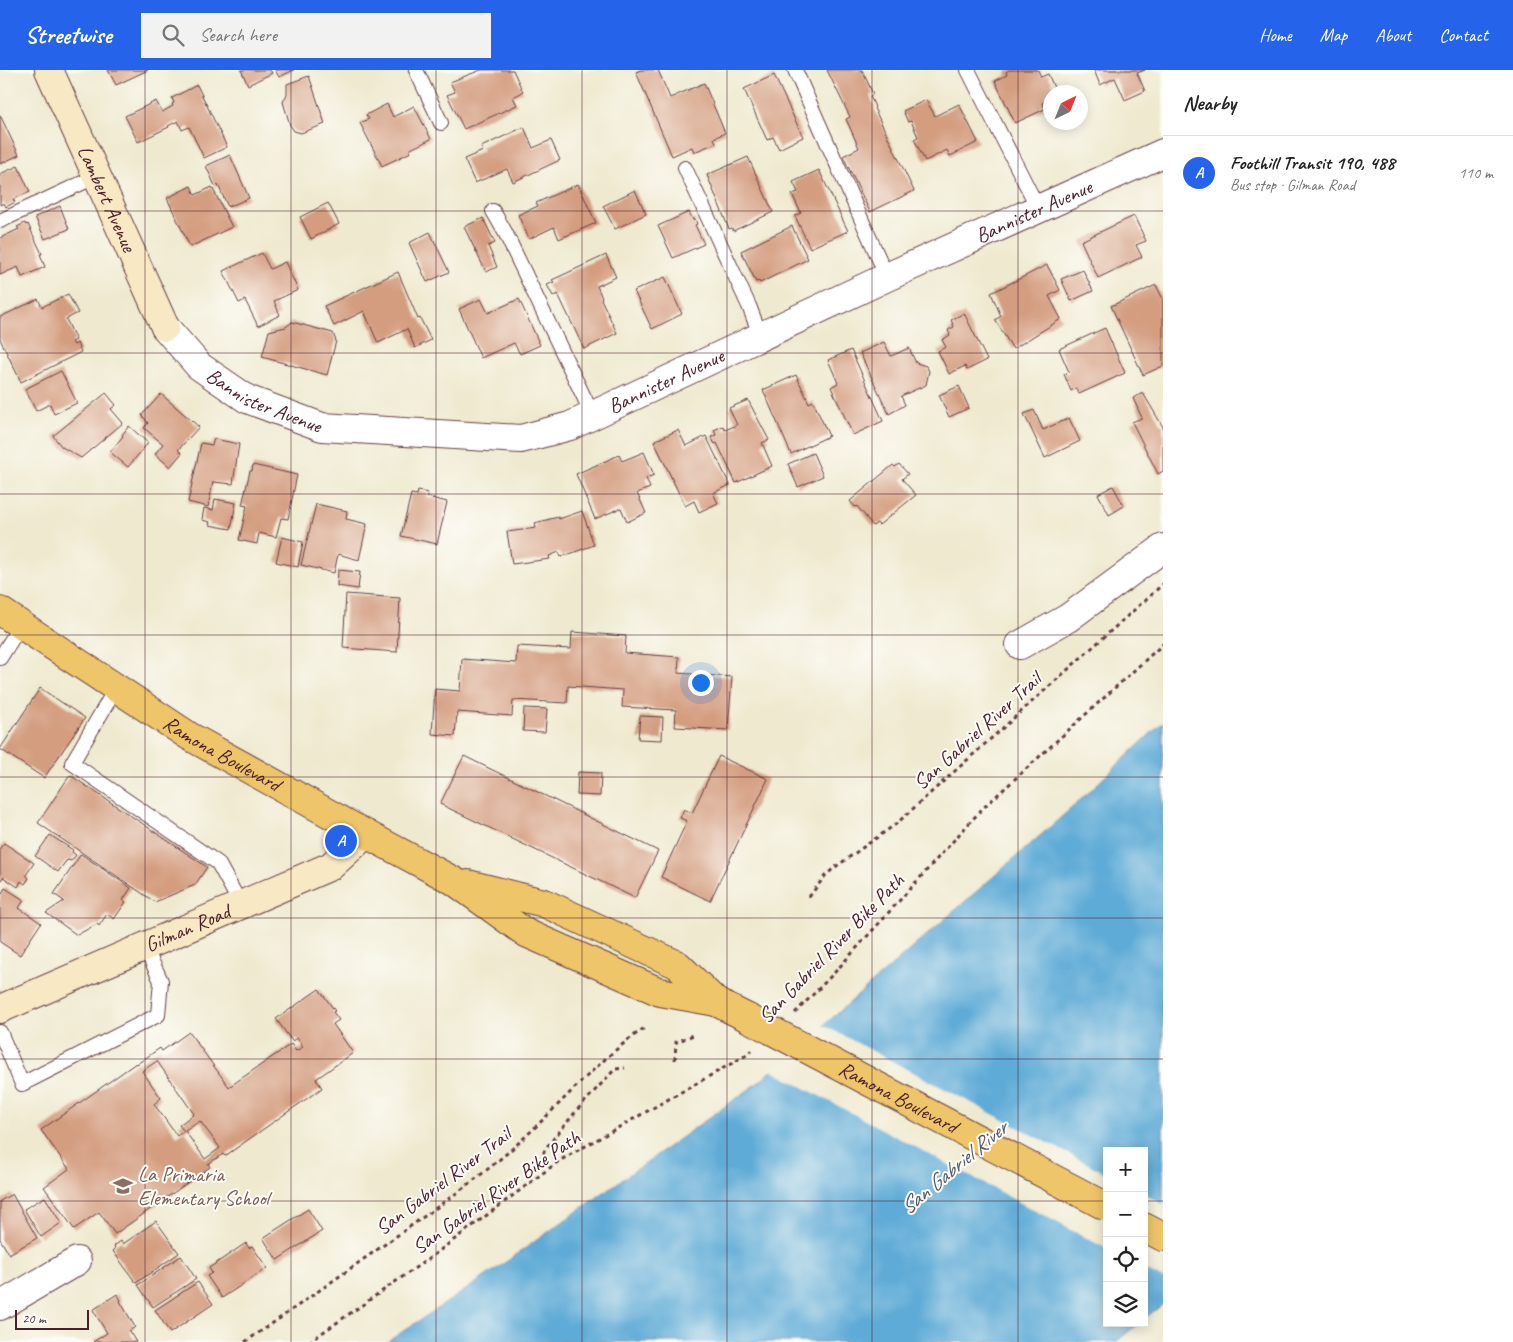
<!DOCTYPE html>
<meta charset="utf-8">
<style>
:root{--surface:#fff;--page:#f2f2f2;--text:#222;--muted:#767676;--line:#e0e0e0;--accent:#2563eb}
body{margin:0;font-family:Caveat,sans-serif;background:var(--page);color:var(--text)}
.controls{position:absolute;right:15px;bottom:15px;display:grid;overflow:hidden;border-radius:0px;box-shadow:0 2px 12px #0003}
.controls button{width:45px;height:45px;display:grid;place-items:center;padding:0;border:0;border-bottom:1px solid var(--line);background:var(--surface);color:var(--text);font:25px sans-serif}
.compass{position:absolute;left:1043px;top:15px;width:45px;height:45px;border-radius:50%;background:var(--surface);box-shadow:0 2px 12px #0003;rotate:43deg}
.scale{position:absolute;left:15px;bottom:12px;width:74px;box-sizing:border-box;padding-left:5px;border:2px solid #4a1f2b;border-top:0;font-size:14px;line-height:18px;white-space:nowrap;color:#4a1f2b;-webkit-text-stroke:4px #fdfcf7;paint-order:stroke}
.you{position:absolute;left:700px;top:612px;width:18px;height:18px;margin:-12px;border:4px solid #fff;border-radius:50%;background:#1a73e8;box-shadow:0 0 0 8px #1a73e833}
.badge{display:grid;place-items:center;width:32px;height:32px;border-radius:50%;background:var(--accent);color:#fff;font-size:16px;font-weight:700}
.pin{position:absolute;translate:-50% -50%;border:2px solid #fff;box-shadow:0 1px 5px #0006}
.list{margin:0;padding:0;list-style:none}
h2{display:flex;justify-content:space-between;align-items:center;height:65px;margin:0;padding:0 20px;font-size:21px}
h2 small{font-size:16px;font-weight:400;color:var(--muted)}
.list li{display:grid;grid-template-columns:32px 1fr auto;gap:15px;align-items:center;box-sizing:border-box;height:75px;padding:0 20px;border-top:1px solid var(--line)}
.list b{display:block;font-size:19px;white-space:nowrap}
.list p{margin:0;font-size:16px;white-space:nowrap;color:var(--muted)}
.list em{font-size:16px;font-style:normal;color:var(--muted)}
.icon{flex:none;width:28px;height:28px;fill:none;stroke:currentColor;stroke-width:2;stroke-linecap:round;stroke-linejoin:round}
.map{position:relative;flex:none;width:1163px;height:1272px;overflow:hidden}
header{display:flex;align-items:center;gap:30px;box-sizing:border-box;height:70px;padding:0 25px;background:var(--accent);color:#fff}
header strong{font-size:24px}
nav{display:flex;gap:28px;margin-inline-start:auto;font-size:18px}
.search{width:350px;height:45px;background:var(--page);display:flex;align-items:center;gap:12px;box-sizing:border-box;padding:0 18px;border-radius:0px;color:var(--muted);font-size:19px}
main{display:flex}
aside{flex:1;background:var(--surface)}
.map>svg:first-child{display:block}
.water{fill:#5eabd7;stroke:#546581}
.pier{fill:#efe9cf}
.building{fill:#d49d80;fill-rule:evenodd}
.lines{fill:none;stroke-linecap:round;stroke-linejoin:round}
.lane-casing{stroke:#633d44;stroke-width:16}
.street-casing{stroke:#633d44;stroke-width:30}
.secondary-casing{stroke:#633d44;stroke-width:30}
.primary-casing{stroke:#633d44;stroke-width:30}
.path{stroke:#633d44;stroke-width:3;stroke-dasharray:4 4;stroke-linecap:butt}
.lane{stroke:#fff;stroke-width:14}
.street{stroke:#fff;stroke-width:28}
.secondary{stroke:#f8e8c3;stroke-width:28}
.primary{stroke:#eec569;stroke-width:28}
.primary-bridge-casing{stroke:#633d44;stroke-width:30;stroke-linecap:butt}
.primary-bridge{stroke:#eec569;stroke-width:28}
.grid{fill:none;stroke:#4a1f2b;stroke-width:1;stroke-opacity:0.55}
.labels{text-anchor:middle;stroke-width:4;stroke-linejoin:round;paint-order:stroke}
.street-label{font-size:21px;fill:#4a1f2b;stroke:#fdfcf7}
.education-label{font-size:21px;fill:#785e54;stroke:#fdfcf7;text-anchor:start}
.water-label{font-size:22px;font-style:italic;fill:#525770;stroke:#fdfcf7}
</style>
<header>
<strong>Streetwise</strong>
<div class="search"><svg class="icon" aria-label="search" viewBox="0 0 24 24"><circle cx="10" cy="10" r="6"/><path d="M15 15l6 6"/></svg>Search here</div>
<nav><a>Home</a><a>Map</a><a>About</a><a>Contact</a></nav>
</header>
<main>
<div class="map">
<svg width="1163" height="1272" viewBox="0 0 1163 1272">
<rect width="100%" height="100%" fill="#fdfcf7"/>
<filter id="ink" filterUnits="userSpaceOnUse"><feTurbulence type="fractalNoise" baseFrequency=".02" numOctaves="2"/><feDisplacementMap in="SourceGraphic" scale="10" xChannelSelector="R" yChannelSelector="G"/><feConvolveMatrix kernelMatrix="1 2 1 2 8 2 1 2 1" color-interpolation-filters="sRGB"/></filter>
<filter id="wash" filterUnits="userSpaceOnUse"><feTurbulence type="fractalNoise" baseFrequency=".0096" numOctaves="4" result="noise"/><feDisplacementMap in="SourceGraphic" scale="20" xChannelSelector="R" yChannelSelector="G"/><feGaussianBlur stdDeviation="1.12" result="paint"/><feColorMatrix in="noise" values="0 0 0 0 0 0 0 0 0 0 0 0 0 0 0 0 0 1.4 0 .05"/><feComposite in="paint" operator="in"/></filter>
<g filter="url(#wash)">
<rect width="100%" height="100%" fill="#efe9cf"/>
<path class="water" d="M1163,652V1234L1144,1249V1081H1107V1253H1139L1116,1272H387L482,1209L758,1013L1074,736Z"/>
<path class="pier" d="M821,954L1107,1104V1179L769,999Z
M1144,1124L1163,1134V1209L1144,1199Z"/>
<g id="blocks">
<path class="building" d="M108,0H148L116,15Z
M241,0H270L272,3L248,15Z
M275,0H294L279,7Z
M481,0H513L523,22L513,27L517,35L464,59L447,25L455,22L450,12Z
M641,0H658L670,28L704,13L725,63L714,68L716,73L694,82L692,77L672,86L636,2Z
M827,0H862L873,24L870,26L875,37L874,38L914,121L870,142L843,86L859,78L846,49L850,47Z
M1009,0H1038L1041,7L1048,4L1056,22H1050V29L1042,33L1045,39L1015,53L995,11L1007,5L1006,2Z
M1094,0H1145L1137,3L1145,21L1125,30L1115,8L1100,15Z
M774,5L803,67L779,79L773,67L767,70L744,19Z
M309,6L325,54L301,63L294,61L290,55L283,32L287,24V14Z
M197,15L227,77L204,88L189,57L182,60L178,51L168,56L169,57L138,72L125,46L156,31L162,42L173,36L172,34L174,33L172,28Z
M926,30L935,46L959,34L978,72L950,86L947,80L925,91L914,69L918,67L911,51L908,52L903,41Z
M387,34L393,47L414,36L431,69L409,80L411,82L382,96L360,53L369,49L366,45Z
M0,45L19,85L0,94Z
M524,57L533,78L551,70L560,90L513,112L507,99L475,113L464,89L483,81L481,77Z
M230,85L249,128L228,137L218,115L215,116L206,96Z
M748,87L773,142L733,161L732,158L729,159L707,105Z
M18,96L30,122L13,129L15,132L6,137L4,133L0,135V104Z
M819,100L848,161L810,178L795,146L801,143L792,124L798,122L793,112Z
M578,114L596,153L559,169L554,157L529,169L518,145L538,136L536,133Z
M191,116L195,125L212,117L232,157L190,177L167,128Z
M635,120L646,144L615,159L603,136Z
M328,133L339,154L311,169L300,147Z
M60,136L69,159L45,169L35,147Z
M689,142L693,150L695,149L697,154L695,155L704,174L673,188L658,156Z
M1134,146L1146,171L1136,175L1142,187L1098,208L1081,171Z
M483,148L495,173L488,176L497,197L486,202L464,157Z
M25,153L26,155L28,154L42,184H40L45,197L22,207L18,197L0,205V168L19,159L17,157Z
M792,156L808,189L760,213L759,211L756,212L741,181Z
M430,162L449,202L427,212L409,173Z
M262,183L270,199L285,192L298,220L274,231L280,245L258,256L245,230L239,233L223,201Z
M606,185L616,207L597,216L602,228L601,229L617,263L584,279L558,224L553,226L547,215L554,212L552,210Z
M1047,195L1060,220L1049,226L1061,249L1013,279L995,250L1001,246L991,223Z
M1083,200L1093,221L1071,231L1061,209Z
M398,202L418,249L420,248L431,270L415,278L407,259L378,273L364,241L334,256L324,236Z
M665,207L682,244L652,259L634,221Z
M1156,215L1163,229V296L1143,305L1111,236Z
M68,224L78,243L66,249L76,270L72,272L74,275L77,273L81,282L21,312L0,269V247L38,229L42,237Z
M481,229L488,243L519,229L540,275L520,284L514,273L481,288L459,239Z
M964,243L987,290L967,300L965,296L949,304L938,281L946,277L942,270L950,265L948,260L954,257L951,250Z
M292,252L333,263L336,271L327,305L262,287L269,261L286,257Z
M1105,258L1125,303L1079,324L1076,318L1071,321L1064,304L1069,302L1059,279Z
M884,272L891,286L909,278L916,293L926,296L929,301L926,315L901,326L905,335L889,344L860,283Z
M851,280L883,351L853,365L831,317L838,313L828,290Z
M61,301L77,333L54,344L50,334L36,341L25,319Z
M796,305L809,333L813,331L829,366L791,384L763,320Z
M959,316L969,338L949,347L939,325Z
M106,323L116,335L111,339L123,353L81,388L62,377L53,366Z
M1143,323L1163,357V401L1158,404L1132,352L1142,348L1133,328Z
M161,324L199,357L178,380L182,383L170,397L155,384L163,374L144,358L148,353L142,345Z
M748,330L769,370L762,373L772,396L736,413L717,373L715,374L711,367L716,365L714,360L723,356L725,360L737,355L729,338Z
M1034,340L1043,360L1069,348L1080,371L1045,388L1024,344Z
M129,356L148,373L128,397L110,382L123,366L122,365Z
M678,360L686,376L706,366L730,415L713,423L718,433L699,442L694,431L685,436L654,371Z
M214,369L239,374L233,414L213,412L208,437L188,432L201,373L212,375Z
M644,382L654,405L646,408L650,418L637,423L646,443L627,452L621,438L595,449L576,404L619,385L622,391Z
M813,383L823,406L798,417L788,394Z
M899,394L908,404L902,409L916,425L879,455L877,453L873,456L857,436L855,437L850,431L893,395L895,397Z
M253,395L297,405L288,449L281,448L276,467L259,463L257,474L239,470L247,436L242,435L250,401H252Z
M1113,416L1124,436L1109,445L1098,424Z
M418,421L428,423L427,427L447,432L437,474L401,466L411,424L417,425Z
M215,429L236,433L231,459L209,455L210,452L202,450L204,438L213,440Z
M316,434L347,441L346,449L367,454L359,490L338,484L334,503L301,495Z
M582,441L594,475L561,487L559,482L549,486L550,489L512,494L507,462L536,458L535,453L558,447L559,449Z
M282,467L303,472L298,497L276,492Z
M338,500L360,502L358,519L337,516Z
M346,524L400,528L397,582L343,578Z
M572,562L626,566L625,583L679,587L678,603L732,607L728,660L675,657L676,640L622,637L623,620L568,616L567,633L513,630L512,646L457,642L455,666L432,664L435,619L460,621L462,589L516,593L517,576L571,579Z
M40,618L85,648L44,708L0,679Z
M524,638L547,639L545,662L523,661Z
M640,646L663,647L662,670L638,669Z
M464,686L658,781L635,828L440,734Z
M719,686L768,709L710,831L661,807L687,751L680,748L684,739L692,743Z
M578,702L601,703L600,726L577,725Z
M70,705L207,797L195,815L155,832L38,753Z
M50,765L73,780L72,782L76,785L71,791L68,790L66,791L58,802L35,786Z
M4,773L34,793L26,805L29,808L25,814L21,811L18,817L3,807L0,812V778Z
M81,784L131,818L123,830L126,832L114,849L107,844L99,856L97,854L77,865L46,843L64,831L54,824Z
M5,818L24,830L19,838L41,853L20,885L0,872V826Z
M319,919L335,941L333,942L339,950L333,954L353,983L316,1009L322,1018L225,1086L223,1084L208,1094L210,1097L115,1164L99,1142L74,1159L44,1117L69,1099L41,1060L136,993L137,994L160,978L162,981L189,962L229,1017L291,974L296,981L303,977L297,968L292,971L276,949ZM157,991L194,1044L179,1055L184,1061L177,1066L154,1034L161,1028L142,1001ZM200,1051L220,1078L205,1089L185,1061Z
M12,1124L37,1168L9,1184L0,1169V1131Z
M45,1127L61,1153L41,1167L24,1139Z
M308,1139L322,1161L277,1190L263,1168Z
M156,1151L179,1183L136,1213L113,1181L115,1179L114,1176L121,1171L123,1174Z
M246,1173L249,1178L252,1176L267,1198L222,1228L207,1206L212,1203L209,1198Z
M181,1186L196,1209L153,1237L138,1215Z
M198,1212L213,1234L170,1263L155,1240Z
M117,1224L121,1230L120,1231L135,1257L129,1261L136,1272H93L107,1263L93,1240Z"/>
</g>
</g>
<g filter="url(#ink)">
<use href="#blocks" fill-opacity="0" stroke="#633d44" stroke-width="1"/>
<g class="lines">
<defs>
<path id="lane" d="M416,0L441,53
M795,0L887,207
M968,0L1039,140
M685,98L749,236L761,267
M493,141L505,162L593,346
M0,151L97,106
M0,588L21,555
M116,618L72,693L218,793L241,835
M0,962L22,1014L158,945L161,911L145,877"/>
<g id="street">
<path id="s1" d="M165,257L199,296L247,329L322,357L521,369L570,356L887,207L1163,83"/>
<path d="M1020,575L1068,548L1163,478"/>
<path d="M0,1236L77,1191"/>
</g>
<g id="secondary">
<path id="s2" d="M49,0L165,257"/>
<path id="s3" d="M0,939L331,796L366,764"/>
</g>
<g id="primary">
<path id="s4" d="M0,541L189,666L366,764L454,811L526,863L660,922L716,932L748,948"/>
<path d="M468,814L544,833L678,895L716,932"/>
<path d="M1144,1157L1163,1167"/>
</g>
</defs>
<use href="#lane" class="lane-casing"/>
<use href="#street" class="street-casing"/>
<use href="#secondary" class="secondary-casing"/>
<use href="#primary" class="primary-casing"/>
<path class="path" d="M809,827L825,806L834,798L896,754L1163,514
M795,943L835,902L982,739L1163,574
M675,990L676,972L696,964
M541,1091L545,1079L578,1039L615,999L625,998
M245,1272C294,1239 342,1204 391,1170C430,1142 470,1115 506,1084C554,1043 594,992 646,957
M309,1272L431,1187L559,1091L745,986L752,980"/>
<use href="#lane" class="lane"/>
<use href="#street" class="street"/>
<use href="#secondary" class="secondary"/>
<use href="#primary" class="primary"/>
<defs>
<g id="primary-bridge">
<path id="s5" d="M748,948L1107,1137"/>
</g>
</defs>
<use href="#primary-bridge" class="primary-bridge-casing"/>
<use href="#primary-bridge" class="primary-bridge"/>
</g>
</g>
<path class="grid" d="M145,0V1272M291,0V1272M436,0V1272M582,0V1272M727,0V1272M872,0V1272M1018,0V1272M0,141H1163M0,283H1163M0,424H1163M0,565H1163M0,707H1163M0,848H1163M0,989H1163M0,1131H1107M1144,1131H1163"/>
<defs>
<symbol id="school-bare" viewBox="-9 -9 18 18"><path d="M0-5L7-2L0 1L-7-2ZM-4 1L0 2.5L4 1V4Q0 6-4 4Z" fill="#8d6e63" stroke="#fdfcf7" stroke-width="2.5" paint-order="stroke"/></symbol>
</defs>
<g fill-rule="evenodd">
<use href="#school-bare" x="109" y="1102" width="28" height="28"/>
</g>
<g class="labels">
<g class="street-label">
<text dy="7" stroke="none"><textPath href="#s2" startOffset="141">Lambert Avenue</textPath></text>
<text dy="7" stroke="none"><textPath href="#s1" startOffset="951">Bannister Avenue</textPath></text>
<text dy="7" stroke="none"><textPath href="#s1" startOffset="546">Bannister Avenue</textPath></text>
<text dy="7" stroke="none"><textPath href="#s1" startOffset="126">Bannister Avenue</textPath></text>
<text transform="translate(977 661) rotate(-42)" y="7">San Gabriel River Trail</text>
<text dy="7" stroke="none"><textPath href="#s4" startOffset="264">Ramona Boulevard</textPath></text>
<text dy="7" stroke="none"><textPath href="#s3" startOffset="204">Gilman Road</textPath></text>
<text transform="translate(831 878) rotate(-46)" y="7">San Gabriel River Bike Path</text>
<text dy="7" stroke="none"><textPath href="#s5" startOffset="170">Ramona Boulevard</textPath></text>
<text transform="translate(443 1111) rotate(-37)" y="7">San Gabriel River Trail</text>
<text transform="translate(496 1122) rotate(-35)" y="7">San Gabriel River Bike Path</text>
</g>
<g class="education-label">
<text x="138" y="1111">La Primaria<tspan x="138" dy="24">Elementary School</tspan></text>
</g>
<g class="water-label">
<text transform="translate(953 1097) rotate(-40)" y="8">San Gabriel River</text>
</g>
</g>
</svg>
<div class="controls">
<button>+</button>
<button>−</button>
<button><svg class="icon" aria-label="locate" viewBox="0 0 24 24"><circle cx="12" cy="12" r="6"/><path d="M12 2v4M12 18v4M2 12h4M18 12h4"/></svg></button>
<button><svg class="icon" aria-label="layers" viewBox="0 0 24 24"><path d="M12 4l9 5-9 5-9-5zM3 14l9 5 9-5"/></svg></button>
</div>
<svg class="compass" viewBox="-18 -18 36 36"><path d="M0-13l5 13h-10z" fill="#e53935"/><path d="M0 13l5-13h-10z" fill="#767676"/></svg>
<div class="scale">20 m</div>
<div class="you"></div>
<div class="pin badge" style="left:341px;top:771px">A</div>
</div>
<aside>
<h2>Nearby<small></small></h2>
<ul class="list">
<li><span class="badge">A</span><div><b>Foothill Transit 190, 488</b><p>Bus stop · Gilman Road</p></div><em>110 m</em></li>
</ul>
</aside>
</main>
